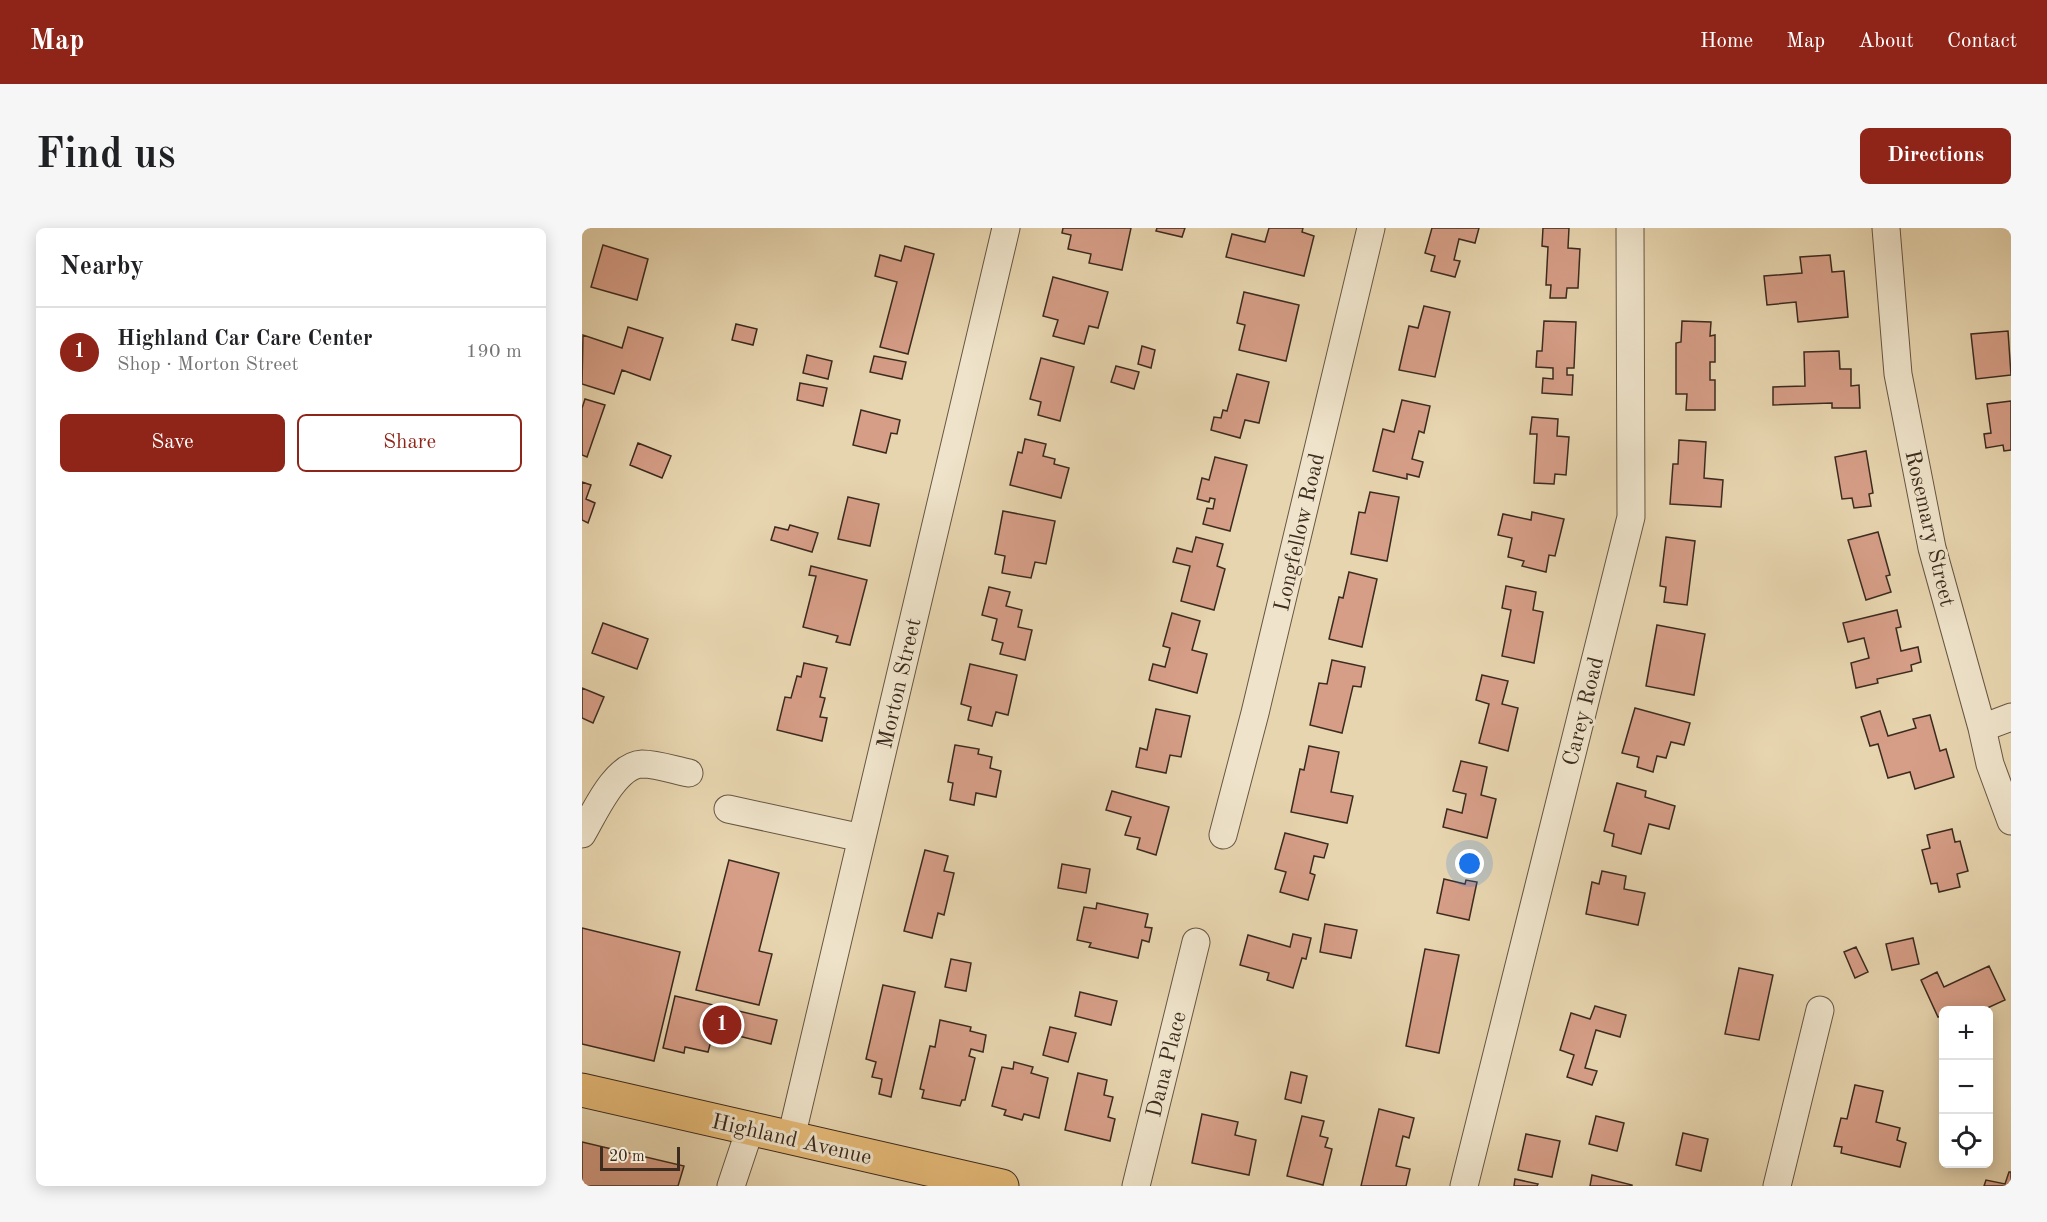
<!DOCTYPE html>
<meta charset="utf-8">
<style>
:root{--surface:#fff;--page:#f6f6f6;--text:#202124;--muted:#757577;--line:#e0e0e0;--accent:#8f2418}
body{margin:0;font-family:"Old Standard TT",serif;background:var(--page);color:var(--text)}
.controls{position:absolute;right:18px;bottom:18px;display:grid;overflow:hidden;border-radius:9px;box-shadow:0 3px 15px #0003}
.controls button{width:54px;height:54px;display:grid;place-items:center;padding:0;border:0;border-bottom:2px solid var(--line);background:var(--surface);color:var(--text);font:30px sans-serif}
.scale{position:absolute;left:18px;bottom:15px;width:80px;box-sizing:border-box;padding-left:6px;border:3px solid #3c2b1f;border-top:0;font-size:16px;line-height:21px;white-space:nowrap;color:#3c2b1f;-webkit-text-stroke:4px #efe4cb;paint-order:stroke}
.you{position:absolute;left:888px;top:636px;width:21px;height:21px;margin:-15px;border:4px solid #fff;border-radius:50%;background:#1a73e8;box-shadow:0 0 0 9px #1a73e833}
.badge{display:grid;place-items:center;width:39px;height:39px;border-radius:50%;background:var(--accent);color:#fff;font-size:20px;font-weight:700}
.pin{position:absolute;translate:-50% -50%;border:3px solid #fff;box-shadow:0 2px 6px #0006}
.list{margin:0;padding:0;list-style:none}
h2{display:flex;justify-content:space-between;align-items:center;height:78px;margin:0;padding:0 24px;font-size:26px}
h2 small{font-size:20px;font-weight:400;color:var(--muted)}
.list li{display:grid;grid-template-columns:39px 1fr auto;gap:18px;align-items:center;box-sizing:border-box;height:90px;padding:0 24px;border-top:2px solid var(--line)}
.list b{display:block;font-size:22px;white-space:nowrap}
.list p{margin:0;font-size:20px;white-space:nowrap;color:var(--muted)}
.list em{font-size:20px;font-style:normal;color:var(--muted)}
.actions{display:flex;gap:12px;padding:18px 24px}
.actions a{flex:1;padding:14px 0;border:2px solid var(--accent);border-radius:9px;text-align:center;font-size:21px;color:var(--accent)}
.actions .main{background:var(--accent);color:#fff}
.icon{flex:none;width:33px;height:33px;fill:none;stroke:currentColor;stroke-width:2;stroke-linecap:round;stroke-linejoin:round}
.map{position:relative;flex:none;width:1429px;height:958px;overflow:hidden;border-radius:9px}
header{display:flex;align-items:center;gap:36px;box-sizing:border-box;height:84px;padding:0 30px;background:var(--accent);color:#fff}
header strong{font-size:28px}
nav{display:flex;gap:33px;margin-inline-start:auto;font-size:21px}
.intro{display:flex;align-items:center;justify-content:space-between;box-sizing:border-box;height:144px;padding:0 36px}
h1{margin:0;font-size:42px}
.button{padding:15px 27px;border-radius:9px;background:var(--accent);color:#fff;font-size:21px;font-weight:700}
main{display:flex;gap:36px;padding:0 36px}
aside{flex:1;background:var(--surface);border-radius:9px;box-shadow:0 3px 15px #0003}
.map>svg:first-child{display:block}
.building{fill:#d69e87;stroke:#3c2b1f;stroke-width:1.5}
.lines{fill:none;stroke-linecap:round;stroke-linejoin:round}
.minor-casing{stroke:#675643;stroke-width:29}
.major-casing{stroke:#3c2b1f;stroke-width:35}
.minor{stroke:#efe4cb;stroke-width:27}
.major{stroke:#e4ba78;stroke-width:33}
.labels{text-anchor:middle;stroke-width:6;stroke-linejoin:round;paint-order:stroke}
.street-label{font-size:22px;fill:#3c2b1f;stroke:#efe4cb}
</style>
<header>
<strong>Map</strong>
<nav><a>Home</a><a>Map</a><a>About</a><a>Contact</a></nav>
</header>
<div class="intro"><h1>Find us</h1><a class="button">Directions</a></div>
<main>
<aside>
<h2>Nearby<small></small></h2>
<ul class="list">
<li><span class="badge">1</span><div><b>Highland Car Care Center</b><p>Shop · Morton Street</p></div><em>190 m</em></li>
</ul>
<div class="actions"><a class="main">Save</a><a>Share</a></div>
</aside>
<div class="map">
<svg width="1429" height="958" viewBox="0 0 1429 958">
<rect width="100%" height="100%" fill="#e7d5af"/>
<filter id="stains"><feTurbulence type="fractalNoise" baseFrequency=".00333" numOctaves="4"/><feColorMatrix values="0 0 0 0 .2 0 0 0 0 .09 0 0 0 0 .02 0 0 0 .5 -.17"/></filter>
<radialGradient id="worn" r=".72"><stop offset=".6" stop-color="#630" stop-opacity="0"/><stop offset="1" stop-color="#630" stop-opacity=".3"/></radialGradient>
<path class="building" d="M481,0H549L540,42L507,35L509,26L486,21L489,7L480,5Z
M575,0H603L600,9L574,3Z
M687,0H721L720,4L732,8L722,48L644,29L650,6L683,14Z
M850,0H897L893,15L877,11L872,32L878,33L873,49L849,43L853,28L843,25Z
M961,0H987L986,20L998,21L996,60H985L984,70H968L969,57H964L966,19L960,18Z
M21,17L66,31L55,72L9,59Z
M323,18L352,26L326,126L298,119L315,54L293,48L298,27L319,33Z
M1248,27L1250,44L1262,43L1266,89L1216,94L1214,74L1185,77L1182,48L1220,45L1218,29Z
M471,49L526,64L516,100L507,98L502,116L471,108L476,92L461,88Z
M662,64L717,77L704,133L657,122L663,97L655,95Z
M842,78L868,84L853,149L817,142L827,98L836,100Z
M962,93L994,94L992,140H985V147H991L990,167L960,165L961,150L971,151V140L954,139L955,123H960Z
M1100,93L1129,94L1128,108L1133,107V134H1128V152H1133V182H1104L1105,166H1094V115L1099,114Z
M154,96L175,101L171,117L150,112Z
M46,99L81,110L68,152L40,142L32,166L0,156L1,107L40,120Z
M1426,103L1429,147L1394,151L1389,106Z
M560,118L573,122L569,140L556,136Z
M1257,123L1258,141H1269V158L1277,157L1278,180H1250V175L1191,177V159L1223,158L1222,124Z
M225,127L250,133L246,151L221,145Z
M292,128L324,134L320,151L288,144Z
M459,130L492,139L478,193L456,187L459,174L448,171Z
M534,138L557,144L552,161L529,154Z
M655,146L687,154L677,195L663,192L658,210L629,202L632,189L639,190L641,182L645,183Z
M218,155L245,160L241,178L215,172Z
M3,171L23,177L5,229L0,227V180Z
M820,172L848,178L842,205L837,203L830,231L841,234L837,249L825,246V251L791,243L801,201L812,204Z
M1429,173V222L1422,223L1421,217L1404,220L1402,206L1409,205L1405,176Z
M279,182L318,192L315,206L309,205L304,225L271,217Z
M950,189L976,191L975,208L987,209L984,247L973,246L972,256L952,255L955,206H948Z
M443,211L464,216L461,228L473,231L472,236L487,240L479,270L428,257L436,224L440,225Z
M1097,212L1124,214L1122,250L1141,252L1139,279L1088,276L1091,236H1096Z
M56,215L89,228L80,250L48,237Z
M1284,223L1291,265L1287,266L1289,278L1272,280L1270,270L1260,271L1253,229Z
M633,229L665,237L648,303L621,296L625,280L631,281L633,271L628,270L627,274L615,271L620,250L627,252Z
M0,254L9,257L4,271L13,275L6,295L0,292Z
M788,264L817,269L805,333L769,326L777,284L783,285Z
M266,269L297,276L288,318L256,311Z
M421,283L473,293L464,336L453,334L449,350L420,345L423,328L413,326Z
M950,284L982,291L973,328L967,327L964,344L940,338L942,333L926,329L930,310L916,307L921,286L949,292Z
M208,297L236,305L230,324L189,312L193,299L206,302Z
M1296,304L1308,347L1304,348L1309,364L1284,372L1266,312Z
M614,309L641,316L635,338L643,341L632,382L599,373L608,338L591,334L595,320L610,324Z
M1084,309L1113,313L1105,377L1082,374L1084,359L1078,358Z
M229,338L285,352L268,417L254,414L256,408L221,399L234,348L227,347Z
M767,344L795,351L780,419L747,411L757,369L761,370Z
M924,358L954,364L951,382L961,384L952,435L920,428L929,382L920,380Z
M407,359L428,364L424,378L440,382L436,399L450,402L443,432L418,426L421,415L410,412L415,391L400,387Z
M1315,382L1319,399L1314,400L1319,423L1336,419L1339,434L1329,437L1330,443L1295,451L1296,455L1274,460L1269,435L1287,430L1282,410L1266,414L1261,395Z
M590,385L618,393L610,422L625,426L615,465L567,452L571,436L583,439L588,420L581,418Z
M21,395L66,411L55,441L10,425Z
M1075,397L1123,406L1112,467L1064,458Z
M750,432L783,439L779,459L771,458L760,505L728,497L737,455L745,456Z
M222,435L245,440L238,469L243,470L238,489L245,490L240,513L195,502L203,469L209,470L215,448L219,449Z
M388,436L435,447L426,487L414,484L410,498L386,492L389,479L379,476Z
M900,447L926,453L920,476L936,480L926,523L897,515L907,476L894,472Z
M0,460L22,469L11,495L0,490Z
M1053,480L1108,495L1102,517L1089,514L1084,530L1075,528L1071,544L1055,539L1057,529L1040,525Z
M574,481L608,488L599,529L588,527L584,545L554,539L558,520L565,522Z
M1298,483L1306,508L1334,500L1331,491L1348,487L1358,523L1364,521L1372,549L1333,561L1328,544L1306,550L1296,516L1288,518L1279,489Z
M373,517L397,521L396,526L410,529L408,540L419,543L414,569L394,565L392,577L368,572L371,555L366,554Z
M727,518L757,524L749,564L771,568L765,595L709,584L718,541L722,542Z
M879,533L905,539L899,567L914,571L905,610L861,599L865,581L880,585L884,566L871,563Z
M1035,555L1064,563L1063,569L1093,578L1087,601L1067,596L1059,626L1030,618L1032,606L1022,603Z
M530,563L587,579L574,627L555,621L558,610L543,607L549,589L524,582Z
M1370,601L1373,614L1378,613L1386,643L1375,646L1378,659L1357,664L1355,655L1349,656L1340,622L1348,620L1345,607Z
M703,605L746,616L742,630L732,628L728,645L733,647L726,672L698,664L704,644L693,641Z
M343,622L366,628L362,643L372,645L362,687L356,685L350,710L322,703Z
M147,632L197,645L177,723L190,726L177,777L114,762Z
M480,636L508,641L504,665L476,660Z
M1020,643L1044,648L1042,661L1063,665L1056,697L1004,686L1010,654L1017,656Z
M862,651L883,656L884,652L895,654L887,692L855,685Z
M515,675L566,686L563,699L570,700L567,714L560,712L556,730L507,719L509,715L495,712L502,679L514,681Z
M743,696L775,702L769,730L738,724Z
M0,700L98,724L72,833L0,816Z
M711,706L729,710L724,731L720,730L711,760L685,752L687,745L658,737L666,707L708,719Z
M1331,710L1337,736L1310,742L1304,716Z
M1274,719L1286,744L1273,750L1262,724Z
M843,721L877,727L857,825L824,818Z
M369,731L389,735L384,763L363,759Z
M1407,738L1423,772L1401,782H1362V787L1356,789L1339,752L1355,744L1362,759Z
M1157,740L1191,747L1177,812L1143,806Z
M301,757L333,764L309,869L297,866L300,851L290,849L294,834L284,831Z
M498,764L535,773L529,797L493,788Z
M93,768L195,792L189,816L132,802L126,824L103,819L102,825L81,820Z
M1013,778L1044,787L1038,809L1014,802L1003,840L1015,843L1010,857L985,849L992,827L978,822L989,785L1008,791Z
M358,792L389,799L388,803L404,807L401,824L389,821L387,828L393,830L383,872H380L378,878L340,870L342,862L338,861L348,818L353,819Z
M468,799L494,805L486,834L461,827Z
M432,834L451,839L449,845L466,850L457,890L442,886L440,892L422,887L424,882L410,878L420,839L431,841Z
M709,844L725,848L719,875L703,871Z
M496,845L525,852L522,867L531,869L526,889L533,891L528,913L483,902Z
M1273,857L1301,863L1294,894L1318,900L1315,912L1324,915L1318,939L1259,925L1260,919L1252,918L1259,890L1265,891Z
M797,881L832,890L827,910L821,908L814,938L828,941L824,958H779Z
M620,886L656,894L653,907L674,912L667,947L610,935Z
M720,888L742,893L738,908L746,910L743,919L750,921L741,957L705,948Z
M1014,888L1042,895L1035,923L1007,916Z
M1101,905L1126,911L1119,943L1094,937Z
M944,906L978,913L970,949L936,942Z
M0,914L102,938L96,958H0Z
M1427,944H1429V958H1402L1404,952L1423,956Z
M1010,947L1050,957V958H1008Z
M933,951L956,956L955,958H932Z"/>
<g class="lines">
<defs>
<path id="minor" d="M1304,0L1316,146L1350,320L1400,500L1408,536L1429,593
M1400,500L1429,489
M146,581L280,610
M0,606C12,586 33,537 60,536C75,536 92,542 107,545
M641,607L673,485L789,0
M209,910L424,0
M149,958L168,901
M554,958L614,714
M882,958L1049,289L1048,0
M1195,958L1238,782"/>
<path id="major" d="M0,862L420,958"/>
</defs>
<use href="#minor" class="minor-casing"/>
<use href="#major" class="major-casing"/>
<use href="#minor" class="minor"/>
<use href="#major" class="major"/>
</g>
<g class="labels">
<g class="street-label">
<text transform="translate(1349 300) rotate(77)" y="8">Rosemary Street</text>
<text transform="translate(716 304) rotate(-77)" y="8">Longfellow Road</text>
<text transform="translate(316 455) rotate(-77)" y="8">Morton Street</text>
<text transform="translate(1000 483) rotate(-76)" y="8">Carey Road</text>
<text transform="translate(583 836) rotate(-76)" y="8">Dana Place</text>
<text transform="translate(210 910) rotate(13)" y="8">Highland Avenue</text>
</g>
</g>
<rect width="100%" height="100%" filter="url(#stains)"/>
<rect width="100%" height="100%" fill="url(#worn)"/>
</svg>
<div class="controls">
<button>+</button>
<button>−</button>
<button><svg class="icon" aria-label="locate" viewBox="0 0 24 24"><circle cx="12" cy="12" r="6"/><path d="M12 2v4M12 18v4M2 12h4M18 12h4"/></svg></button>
</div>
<div class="scale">20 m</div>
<div class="you"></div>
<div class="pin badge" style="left:140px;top:797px">1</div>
</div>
</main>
